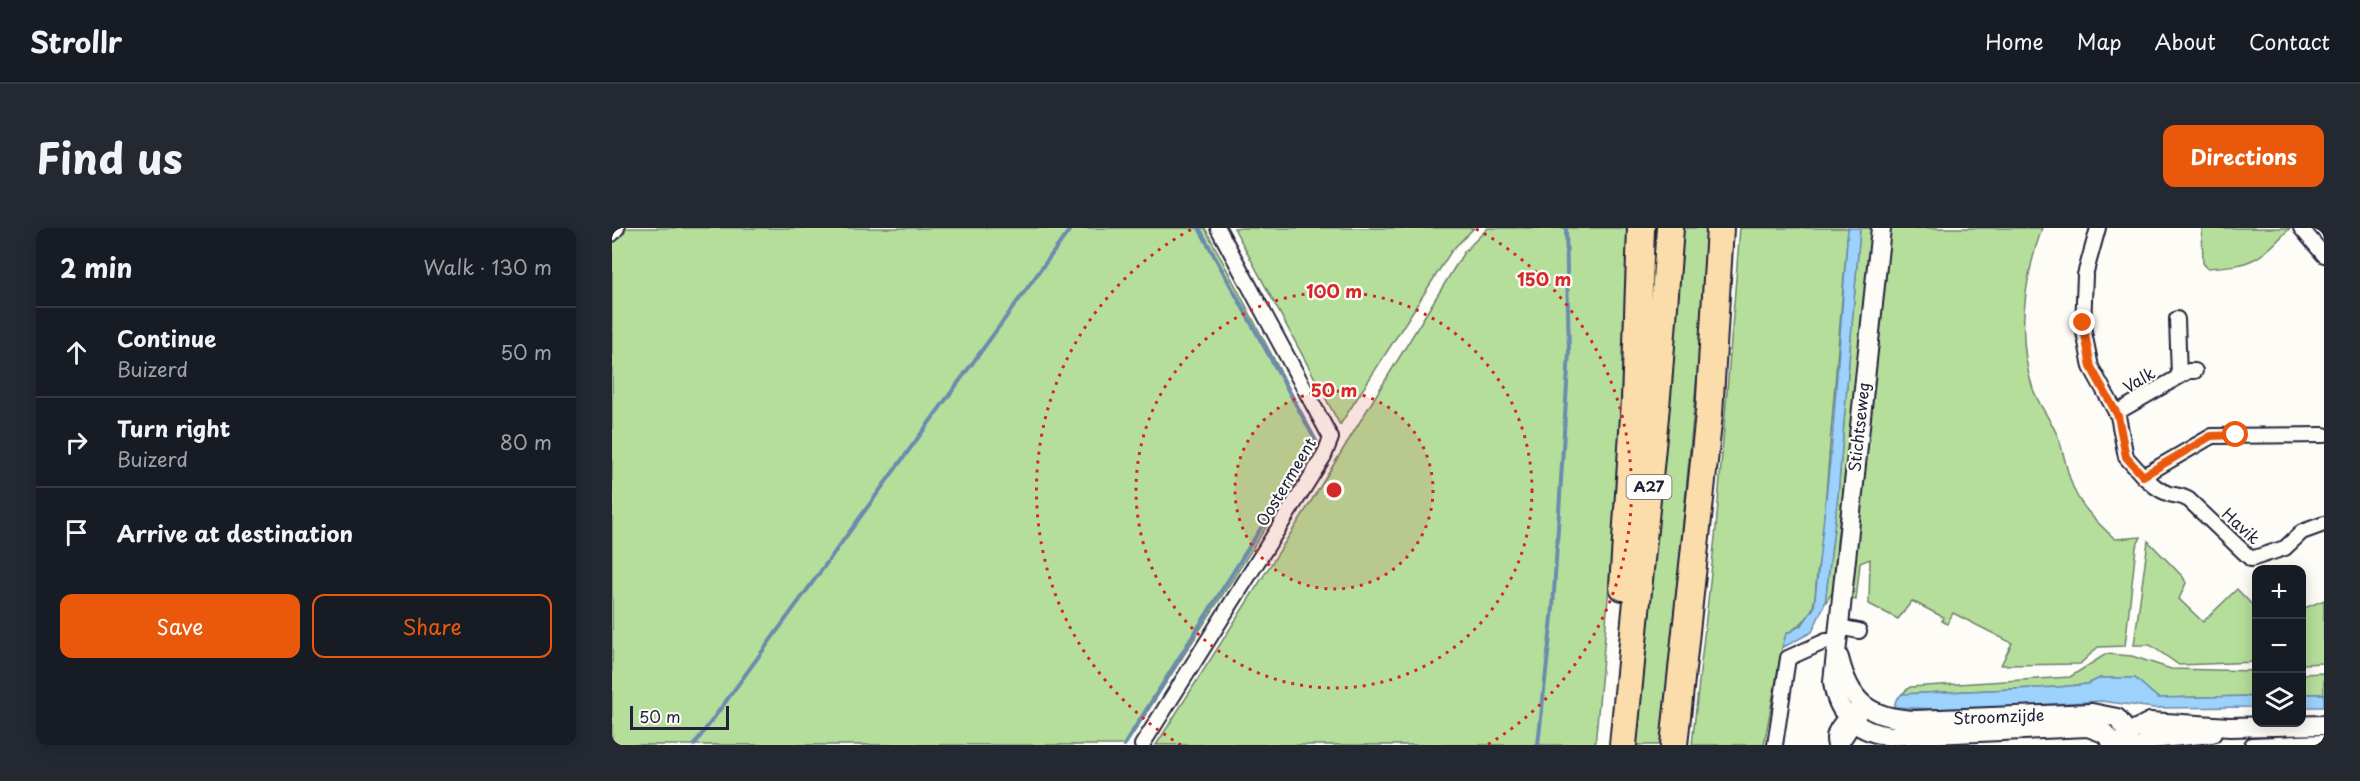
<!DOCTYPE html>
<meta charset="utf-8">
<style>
:root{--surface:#171b24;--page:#242831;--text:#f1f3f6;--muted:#9ea1a6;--line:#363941;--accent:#ea580c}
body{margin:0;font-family:"Playpen Sans",sans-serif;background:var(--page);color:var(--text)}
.controls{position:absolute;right:18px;bottom:18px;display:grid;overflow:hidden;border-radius:12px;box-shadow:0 3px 15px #0003}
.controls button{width:54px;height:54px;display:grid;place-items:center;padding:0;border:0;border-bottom:2px solid var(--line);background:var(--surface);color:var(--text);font:30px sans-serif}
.scale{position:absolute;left:18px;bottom:15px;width:99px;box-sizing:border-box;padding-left:6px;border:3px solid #22223b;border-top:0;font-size:16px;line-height:21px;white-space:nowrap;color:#22223b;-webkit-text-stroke:4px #fdfcf7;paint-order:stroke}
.stop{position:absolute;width:18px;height:18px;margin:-14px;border:4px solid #ea580c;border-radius:50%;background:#fff}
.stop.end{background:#ea580c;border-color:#fff;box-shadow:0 2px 6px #0008}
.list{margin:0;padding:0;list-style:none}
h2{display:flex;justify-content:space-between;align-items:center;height:78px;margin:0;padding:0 24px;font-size:26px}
h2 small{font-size:20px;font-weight:400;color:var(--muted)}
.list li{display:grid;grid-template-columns:39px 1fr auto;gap:18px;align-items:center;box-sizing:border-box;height:90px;padding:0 24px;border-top:2px solid var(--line)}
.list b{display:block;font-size:22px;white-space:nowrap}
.list p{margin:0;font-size:20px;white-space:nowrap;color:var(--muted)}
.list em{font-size:20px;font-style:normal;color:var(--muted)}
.actions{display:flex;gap:12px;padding:18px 24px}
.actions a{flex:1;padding:14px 0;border:2px solid var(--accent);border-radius:12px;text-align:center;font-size:21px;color:var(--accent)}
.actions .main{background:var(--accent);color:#fff}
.icon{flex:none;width:33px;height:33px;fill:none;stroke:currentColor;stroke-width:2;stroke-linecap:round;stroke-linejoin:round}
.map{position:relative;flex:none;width:1712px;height:517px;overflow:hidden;border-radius:12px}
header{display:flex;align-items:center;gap:36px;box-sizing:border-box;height:84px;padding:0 30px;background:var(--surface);border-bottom:2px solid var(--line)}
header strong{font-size:28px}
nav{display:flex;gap:33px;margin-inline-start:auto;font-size:21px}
.intro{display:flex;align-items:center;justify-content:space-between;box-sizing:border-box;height:144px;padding:0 36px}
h1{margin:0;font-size:42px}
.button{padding:15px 27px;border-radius:12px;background:var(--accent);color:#fff;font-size:21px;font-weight:700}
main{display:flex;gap:36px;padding:0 36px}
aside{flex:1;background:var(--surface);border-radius:12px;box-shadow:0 3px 15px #0003}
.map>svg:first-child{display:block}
.green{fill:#b5de9b;stroke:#6c806b;stroke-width:1.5}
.water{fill:#9cd2fb;stroke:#6b8cae;stroke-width:1.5}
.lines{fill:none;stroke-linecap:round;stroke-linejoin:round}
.stream{stroke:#6b8cae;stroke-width:4}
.minor-casing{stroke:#22223b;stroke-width:18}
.tertiary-casing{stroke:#22223b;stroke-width:22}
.motorway-casing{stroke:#22223b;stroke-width:30}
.minor{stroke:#fdfcf7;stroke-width:14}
.tertiary{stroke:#fdfcf7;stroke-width:18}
.motorway{stroke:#fbddab;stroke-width:26}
.route{stroke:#ea580c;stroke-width:8}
.ring{fill:none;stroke:#d62828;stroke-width:3;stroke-dasharray:3 6}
.labels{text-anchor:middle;stroke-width:4.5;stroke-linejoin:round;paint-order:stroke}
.shield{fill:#fdfcf7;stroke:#646373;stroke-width:1.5}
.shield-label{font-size:15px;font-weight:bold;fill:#22223b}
.street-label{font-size:16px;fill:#22223b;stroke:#fdfcf7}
.centre{fill:#d62828;stroke:#fdfcf7;stroke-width:3}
.ring-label{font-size:18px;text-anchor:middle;font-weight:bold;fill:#d62828;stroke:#fdfcf7;stroke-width:4.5;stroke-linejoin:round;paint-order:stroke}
</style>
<header>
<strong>Strollr</strong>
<nav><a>Home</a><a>Map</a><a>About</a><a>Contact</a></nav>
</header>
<div class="intro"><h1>Find us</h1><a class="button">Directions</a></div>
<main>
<aside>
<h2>2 min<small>Walk · 130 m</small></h2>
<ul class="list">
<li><svg class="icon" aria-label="ahead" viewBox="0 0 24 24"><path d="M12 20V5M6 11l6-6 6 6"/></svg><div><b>Continue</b><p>Buizerd</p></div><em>50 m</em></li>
<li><svg class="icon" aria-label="right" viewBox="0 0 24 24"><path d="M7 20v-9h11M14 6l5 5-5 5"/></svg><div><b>Turn right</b><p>Buizerd</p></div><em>80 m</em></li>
<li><svg class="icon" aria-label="arrive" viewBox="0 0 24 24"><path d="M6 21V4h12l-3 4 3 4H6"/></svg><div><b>Arrive at destination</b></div></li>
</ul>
<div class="actions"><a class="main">Save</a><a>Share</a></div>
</aside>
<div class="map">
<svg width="1712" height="517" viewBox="0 0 1712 517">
<rect width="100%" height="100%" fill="#fdfcf7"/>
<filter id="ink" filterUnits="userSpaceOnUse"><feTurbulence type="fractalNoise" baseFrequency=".0167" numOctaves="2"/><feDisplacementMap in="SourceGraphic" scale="12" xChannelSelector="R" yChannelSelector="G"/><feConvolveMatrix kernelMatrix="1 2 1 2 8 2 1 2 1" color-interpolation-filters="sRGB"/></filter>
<g filter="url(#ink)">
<path class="green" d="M0,0H593L707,217L514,517H0Z
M622,0H862L840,22L728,197Z
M876,0H1016C1011,173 1000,345 983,517H544L698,275L852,24Z
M1069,0H1099L1050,517H1022Z
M1128,0H1236L1209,326C1197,365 1216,382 1174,406L1170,420L1152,517H1080L1104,300Z
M1248,0H1261L1225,315L1223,361L1213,375L1226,267Z
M1277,0H1430C1412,51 1404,109 1421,161C1427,178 1440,193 1446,209C1453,227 1455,249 1464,266C1473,283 1489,298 1503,311L1529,309L1524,319L1513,418L1486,419L1468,436L1389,437L1400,415L1341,385L1335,396L1330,393L1331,389L1300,373L1286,391L1257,376L1258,331L1248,335L1244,372L1237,370Z
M1590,0H1678C1646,33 1642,37 1595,40L1591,35Z
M1536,313L1571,349L1574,355L1567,371L1591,394L1625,361L1644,381V434L1567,437L1538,417H1522Z
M1712,372V435L1690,436V381Z
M1494,426L1520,428L1559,441L1644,443V468L1546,470L1523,450H1488L1476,456L1447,459L1290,466L1298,459L1458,449Z
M1712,445V466H1690V446Z"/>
<path class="water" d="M1236,0H1248L1226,267L1213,375L1200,404L1170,420L1174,406L1190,397L1202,380L1220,214Z
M1488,450H1523L1546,470L1644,468V479L1542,480L1489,473L1345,482L1282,479L1284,472L1290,466L1447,459L1476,456Z
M1690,466H1712V479H1690Z"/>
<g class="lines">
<path class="stream" d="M82,517L459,0
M512,517L704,213L587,0
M926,517L941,380L957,124L954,0"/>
<defs>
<path id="minor" d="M1486,0L1473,47L1471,99L1479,139L1506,188L1514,229L1531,248L1600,208L1712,207
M1689,0L1712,27
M0,6L5,0
M1565,91L1567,148
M1504,185L1577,143H1583
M1531,248C1540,256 1546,262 1557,266C1565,268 1569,267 1577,272L1639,331L1673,320L1690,304L1712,296
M1226,399L1247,403
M530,517L712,228L719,210L606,0
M1163,517L1176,430L1214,413H1225
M1223,517C1217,500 1239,485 1251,476
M1228,517L1246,489
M1640,517L1712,514"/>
<g id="tertiary">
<path d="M1269,0L1221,454C1225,487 1245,503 1277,508L1476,499L1492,505L1503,517"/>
<path id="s1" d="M1227,430C1238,474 1256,490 1303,492L1480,485L1505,490L1516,505L1517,517"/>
<path d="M1510,516L1516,505L1538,494L1618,499L1712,497"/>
<path d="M1532,517L1540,511L1600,505"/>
</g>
<path id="motorway" d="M1011,359L1023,173L1029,0
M1011,517L1046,157L1058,0
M1062,517L1097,186L1108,0"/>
</defs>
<use href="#minor" class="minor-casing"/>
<use href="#tertiary" class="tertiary-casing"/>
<use href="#motorway" class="motorway-casing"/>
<use href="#minor" class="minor"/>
<use href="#tertiary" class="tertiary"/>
<use href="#motorway" class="motorway"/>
</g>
</g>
<g class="lines" filter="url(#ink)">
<path class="route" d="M1471,95L1479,139L1506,188L1514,229L1531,248L1599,208L1624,207"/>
</g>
<circle cx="722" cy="262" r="99" fill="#d62828" fill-opacity=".12"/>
<g class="ring">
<circle cx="722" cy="262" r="99"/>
<circle cx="722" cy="262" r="198"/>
<path d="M569 517A297 297 0 0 1 580 1M864 1A297 297 0 0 1 875 517"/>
</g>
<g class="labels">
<rect class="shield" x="1014.5" y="247" width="45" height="24" rx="4.5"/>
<g class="shield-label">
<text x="1037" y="264">A27</text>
</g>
<g class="street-label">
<text transform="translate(1527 152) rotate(-31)" y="6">Valk</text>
<text transform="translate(1247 199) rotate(-84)" y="6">Stichtseweg</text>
<text transform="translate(674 254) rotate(-59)" y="6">Oostermeent</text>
<text transform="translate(1629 298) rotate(42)" y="6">Havik</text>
<text dy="6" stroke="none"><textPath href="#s1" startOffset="192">Stroomzijde</textPath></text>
</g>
</g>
<circle cx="722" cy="262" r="9" class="centre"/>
<g class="ring-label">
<text x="932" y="58">150 m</text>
<text x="722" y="70">100 m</text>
<text x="722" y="169">50 m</text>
</g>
</svg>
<div class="controls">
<button>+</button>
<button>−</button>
<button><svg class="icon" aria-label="layers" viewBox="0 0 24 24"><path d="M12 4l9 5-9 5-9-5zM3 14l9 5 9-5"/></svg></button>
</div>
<div class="scale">50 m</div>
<div class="stop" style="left:1624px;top:207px"></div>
<div class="stop end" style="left:1471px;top:95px"></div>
</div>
</main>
